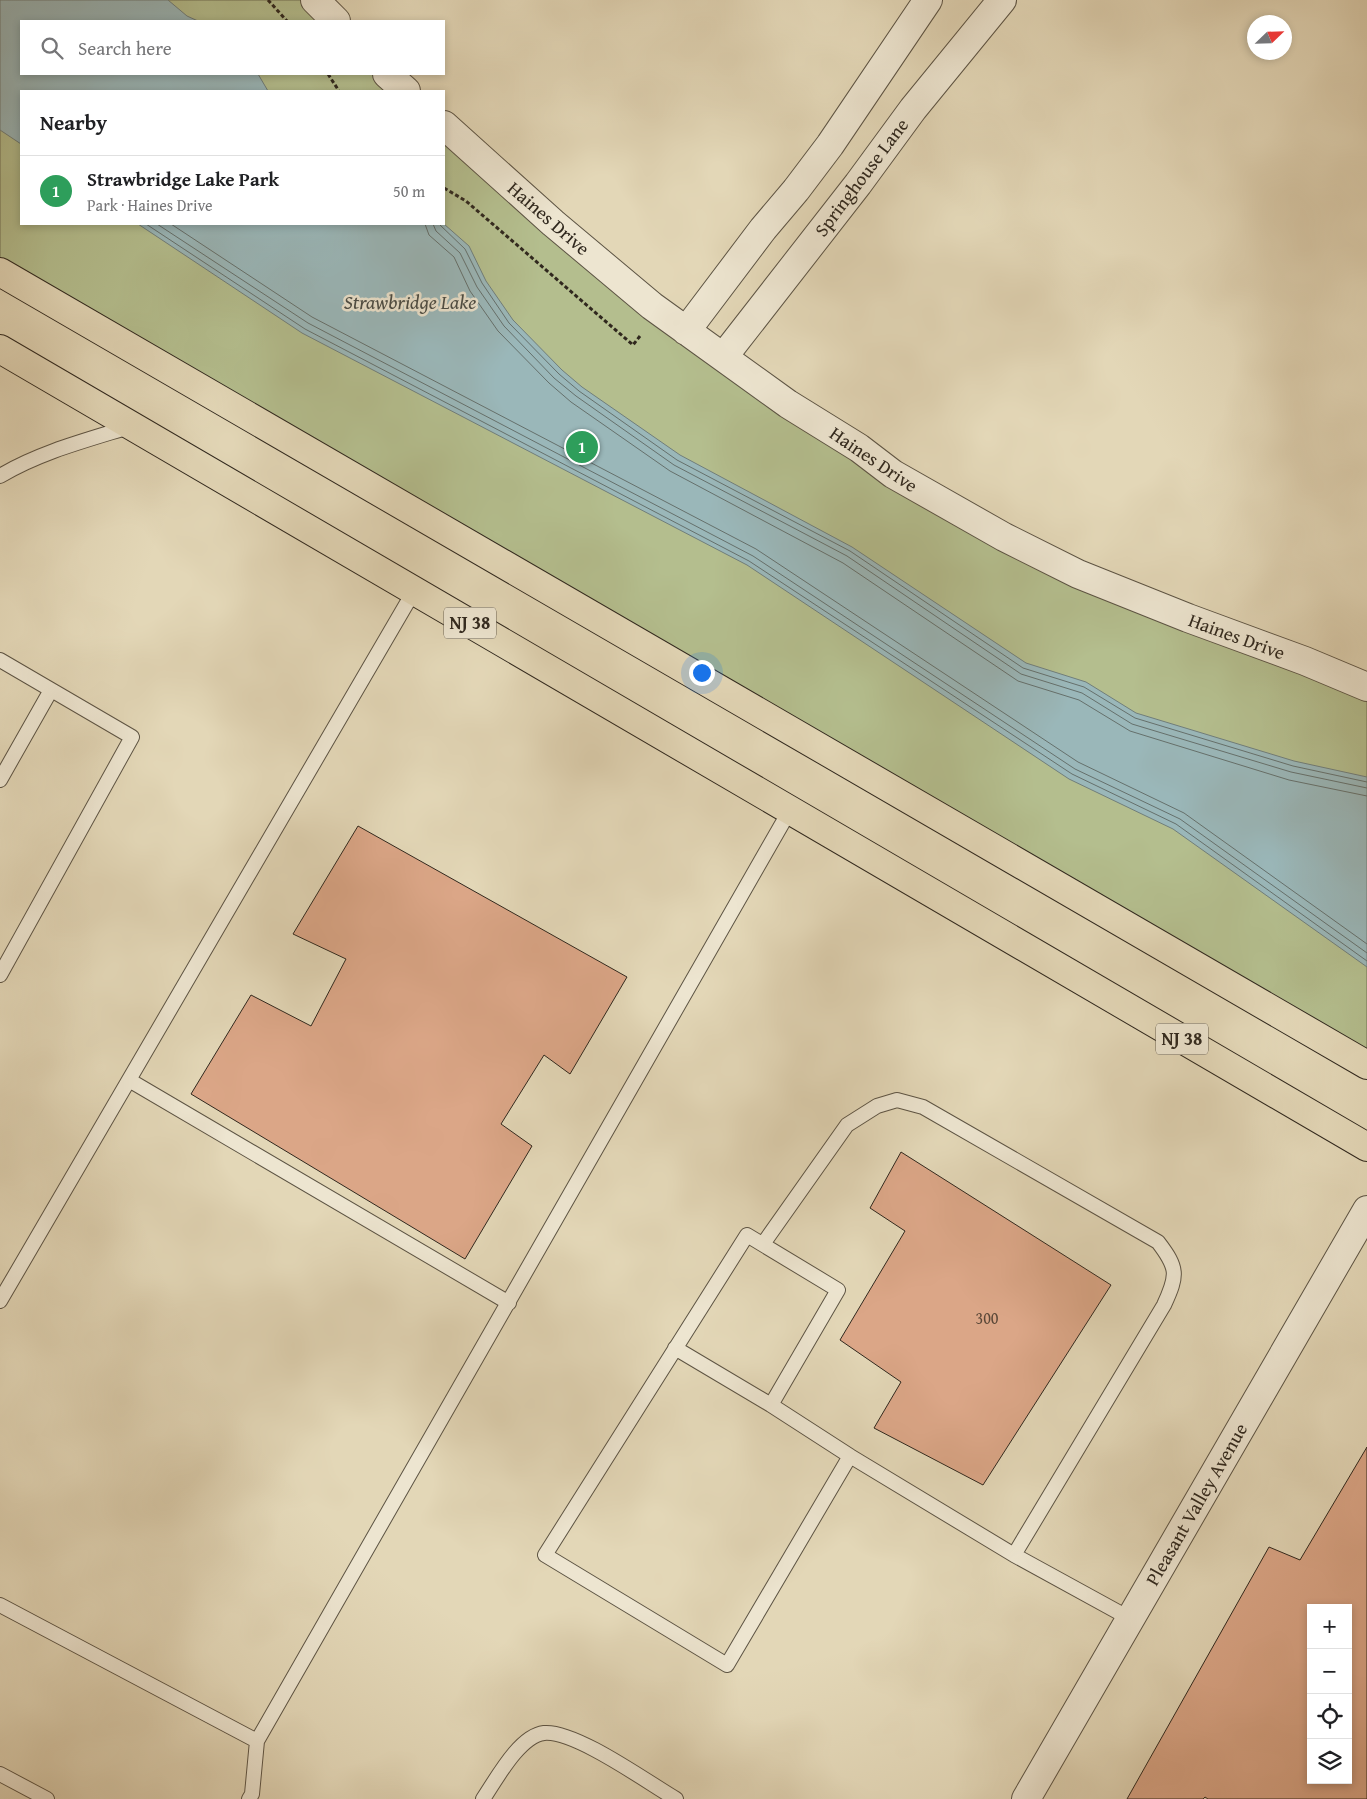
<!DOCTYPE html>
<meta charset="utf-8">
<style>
:root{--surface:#fff;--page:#f6f6f6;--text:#202124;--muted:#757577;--line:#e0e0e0;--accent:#ea580c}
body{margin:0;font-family:"Gentium Book Plus",serif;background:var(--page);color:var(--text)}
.controls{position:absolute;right:15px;bottom:15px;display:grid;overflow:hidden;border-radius:0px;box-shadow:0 2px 8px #0003}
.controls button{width:45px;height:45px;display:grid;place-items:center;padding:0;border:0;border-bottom:1px solid var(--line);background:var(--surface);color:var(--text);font:25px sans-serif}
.compass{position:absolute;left:1247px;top:15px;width:45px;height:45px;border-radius:50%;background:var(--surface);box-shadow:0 2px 8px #0003;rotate:67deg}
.you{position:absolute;left:701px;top:672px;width:18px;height:18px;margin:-12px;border:4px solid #fff;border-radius:50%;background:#1a73e8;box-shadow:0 0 0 8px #1a73e833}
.badge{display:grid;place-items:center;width:32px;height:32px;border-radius:50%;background:var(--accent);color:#fff;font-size:16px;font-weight:700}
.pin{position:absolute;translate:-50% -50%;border:2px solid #fff;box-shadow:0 1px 5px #0006}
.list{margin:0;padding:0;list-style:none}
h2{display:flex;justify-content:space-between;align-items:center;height:65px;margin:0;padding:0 20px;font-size:21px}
h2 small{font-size:16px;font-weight:400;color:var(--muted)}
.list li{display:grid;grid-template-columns:32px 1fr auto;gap:15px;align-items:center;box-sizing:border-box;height:70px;padding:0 20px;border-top:1px solid var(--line)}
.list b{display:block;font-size:19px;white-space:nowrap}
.list p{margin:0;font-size:16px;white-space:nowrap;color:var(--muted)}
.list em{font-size:16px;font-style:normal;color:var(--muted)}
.icon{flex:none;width:28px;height:28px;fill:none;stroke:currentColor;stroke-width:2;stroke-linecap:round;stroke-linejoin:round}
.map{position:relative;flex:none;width:1367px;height:1799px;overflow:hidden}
.search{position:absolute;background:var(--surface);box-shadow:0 2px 8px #0003;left:20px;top:20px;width:425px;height:55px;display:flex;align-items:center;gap:12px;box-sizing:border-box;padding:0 18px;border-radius:0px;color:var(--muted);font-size:19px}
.panel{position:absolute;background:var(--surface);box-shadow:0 2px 8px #0003;left:20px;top:90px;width:425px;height:135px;border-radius:0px}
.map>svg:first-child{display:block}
.green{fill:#b4be8e;stroke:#727356}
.water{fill:#9ab7b9;stroke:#707e7b}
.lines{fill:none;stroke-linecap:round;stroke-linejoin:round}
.shore{stroke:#65706c;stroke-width:1}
.building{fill:#dba687;stroke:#30281e;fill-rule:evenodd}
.service-casing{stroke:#5d5444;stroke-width:16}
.minor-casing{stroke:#5d5444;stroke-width:30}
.tertiary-casing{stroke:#5d5444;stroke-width:30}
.trunk-casing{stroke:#30281e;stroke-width:30}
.path{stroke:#30281e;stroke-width:3;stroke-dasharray:4 2.5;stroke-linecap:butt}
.service{stroke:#ede5d0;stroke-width:14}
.minor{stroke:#ede5d0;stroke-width:28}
.tertiary{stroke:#ede5d0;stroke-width:28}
.trunk{stroke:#e3d7b7;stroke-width:28}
.labels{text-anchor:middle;stroke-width:5;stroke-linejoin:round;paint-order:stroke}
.number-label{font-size:16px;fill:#5b4838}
.shield{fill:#ede5d0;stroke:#696153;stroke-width:1}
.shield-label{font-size:18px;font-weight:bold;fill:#30281e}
.street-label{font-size:19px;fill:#30281e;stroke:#ede5d0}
.water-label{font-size:20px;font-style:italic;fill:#4a4c45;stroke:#ede5d0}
</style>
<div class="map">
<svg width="1367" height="1799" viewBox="0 0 1367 1799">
<rect width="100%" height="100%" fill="#e3d7b7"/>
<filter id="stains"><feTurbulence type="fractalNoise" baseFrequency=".004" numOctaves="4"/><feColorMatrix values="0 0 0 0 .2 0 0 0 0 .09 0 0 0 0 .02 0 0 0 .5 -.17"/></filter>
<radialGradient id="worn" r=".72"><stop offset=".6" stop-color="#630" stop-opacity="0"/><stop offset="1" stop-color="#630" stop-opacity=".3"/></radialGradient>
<path class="green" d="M0,0H320L342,21H21V74H395L413,91H21V224H444V122L724,356L1004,537L1367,679V1065L0,272Z"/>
<path class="water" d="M0,0H168L187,16L198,21H21V74H258L268,91H21V144L0,130Z
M138,224H444L469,246L486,281L513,320L562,370L582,387L680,455L852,547L1026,663L1086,682L1136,713L1294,761L1367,777V967L1173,829L1069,779L747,565L302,333Z"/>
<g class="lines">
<path class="shore" d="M146,224L305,329L749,561L1072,774L1176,824L1367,961
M157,224L308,323L753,556L1075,769L1180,819L1367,953
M171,224L312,317L756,549L1078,762L1184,813L1367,944
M425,224L429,235L454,257L470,291L498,331L549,383L571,402L670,471L843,563L1018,681L1079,700L1130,731L1289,780L1367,796
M433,224L436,231L460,253L477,287L504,326L554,378L576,396L674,465L847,556L1021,674L1082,693L1132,724L1291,772L1367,788
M439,224L465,249L482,283L509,323L559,374L579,391L677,460L850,551L1023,668L1084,687L1135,718L1293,766L1367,782"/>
</g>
<path class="building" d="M358,826L627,977L570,1074L544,1055L501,1124L532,1146L465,1259L191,1094L251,995L311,1026L346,959L293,934Z
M901,1152L1111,1285L983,1485L874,1428L901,1382L840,1340L905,1231L870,1208Z
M1367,1447V1799H1208L1205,1797L1203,1799H1127L1269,1547L1300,1560ZM1311,1608H1348V1780H1311Z"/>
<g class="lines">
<defs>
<path id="service" d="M0,476C40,452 87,440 132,426
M0,660L132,737L0,975
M0,780L51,690
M129,1080L509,1303
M763,1244L847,1125L877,1106L897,1100L923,1107L1158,1242C1178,1268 1178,1275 1164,1305L1014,1555
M0,1301L414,591
M675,1348L771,1405
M850,1456L771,1405L838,1290L747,1235L545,1555L727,1665L850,1456L1014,1555L1129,1618
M0,1605L257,1741L790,810
M0,1774L47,1799
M249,1799L252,1794L257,1741
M483,1799C496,1780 519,1736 544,1733C575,1730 647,1782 676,1799"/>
<path id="minor" d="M315,0L336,21
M387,74L406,91
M444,125L553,223L652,306L788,404L859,448L893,474L1004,537L1078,574L1188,618L1305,661L1367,687
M686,331L763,229L796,190L830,145L928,0
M724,356L858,184L913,109L1002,0"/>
<path id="tertiary" d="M1026,1799L1367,1210"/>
<path id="trunk" d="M0,272L1367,1065
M0,349L1367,1147"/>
</defs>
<use href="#service" class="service-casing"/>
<use href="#minor" class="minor-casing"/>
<use href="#tertiary" class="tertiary-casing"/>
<use href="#trunk" class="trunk-casing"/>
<path class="path" d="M268,0L287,21
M328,74L339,91
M444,188L466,201L633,345L640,336"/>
<use href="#service" class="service"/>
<use href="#minor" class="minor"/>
<use href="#tertiary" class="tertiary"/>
<use href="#trunk" class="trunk"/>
</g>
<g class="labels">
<g class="number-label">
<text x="987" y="1324">300</text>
</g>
<g class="shield">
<rect x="444" y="607.5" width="52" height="31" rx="4"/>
<rect x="1156" y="1023.5" width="52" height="31" rx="4"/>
</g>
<g class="shield-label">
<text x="470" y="629">NJ 38</text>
<text x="1182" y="1045">NJ 38</text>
</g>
<g class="street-label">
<text transform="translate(861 177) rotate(-53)" y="7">Springhouse Lane</text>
<text transform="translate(549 218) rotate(41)" y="7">Haines Drive</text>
<text transform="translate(874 459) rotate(34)" y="7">Haines Drive</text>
<text transform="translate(1237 636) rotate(20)" y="7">Haines Drive</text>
<text transform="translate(1196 1504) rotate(-60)" y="7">Pleasant Valley Avenue</text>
</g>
<g class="water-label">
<text x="410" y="309">Strawbridge Lake</text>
</g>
</g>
<rect width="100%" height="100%" filter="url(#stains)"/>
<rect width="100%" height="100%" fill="url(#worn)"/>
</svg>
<div class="controls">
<button>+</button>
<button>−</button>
<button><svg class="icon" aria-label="locate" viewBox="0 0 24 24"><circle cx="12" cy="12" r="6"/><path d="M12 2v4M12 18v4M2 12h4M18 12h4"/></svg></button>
<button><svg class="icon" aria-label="layers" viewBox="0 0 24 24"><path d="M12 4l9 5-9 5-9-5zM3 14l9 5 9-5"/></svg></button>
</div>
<svg class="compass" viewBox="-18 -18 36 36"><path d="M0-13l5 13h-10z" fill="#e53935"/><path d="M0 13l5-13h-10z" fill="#757577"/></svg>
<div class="you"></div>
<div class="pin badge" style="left:582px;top:447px;background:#2e9e5b">1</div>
<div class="search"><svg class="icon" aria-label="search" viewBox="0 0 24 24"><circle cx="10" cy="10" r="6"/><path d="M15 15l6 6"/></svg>Search here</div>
<section class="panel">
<h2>Nearby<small></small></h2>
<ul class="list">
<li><span class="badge" style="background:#2e9e5b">1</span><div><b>Strawbridge Lake Park</b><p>Park · Haines Drive</p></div><em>50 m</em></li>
</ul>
</section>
</div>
